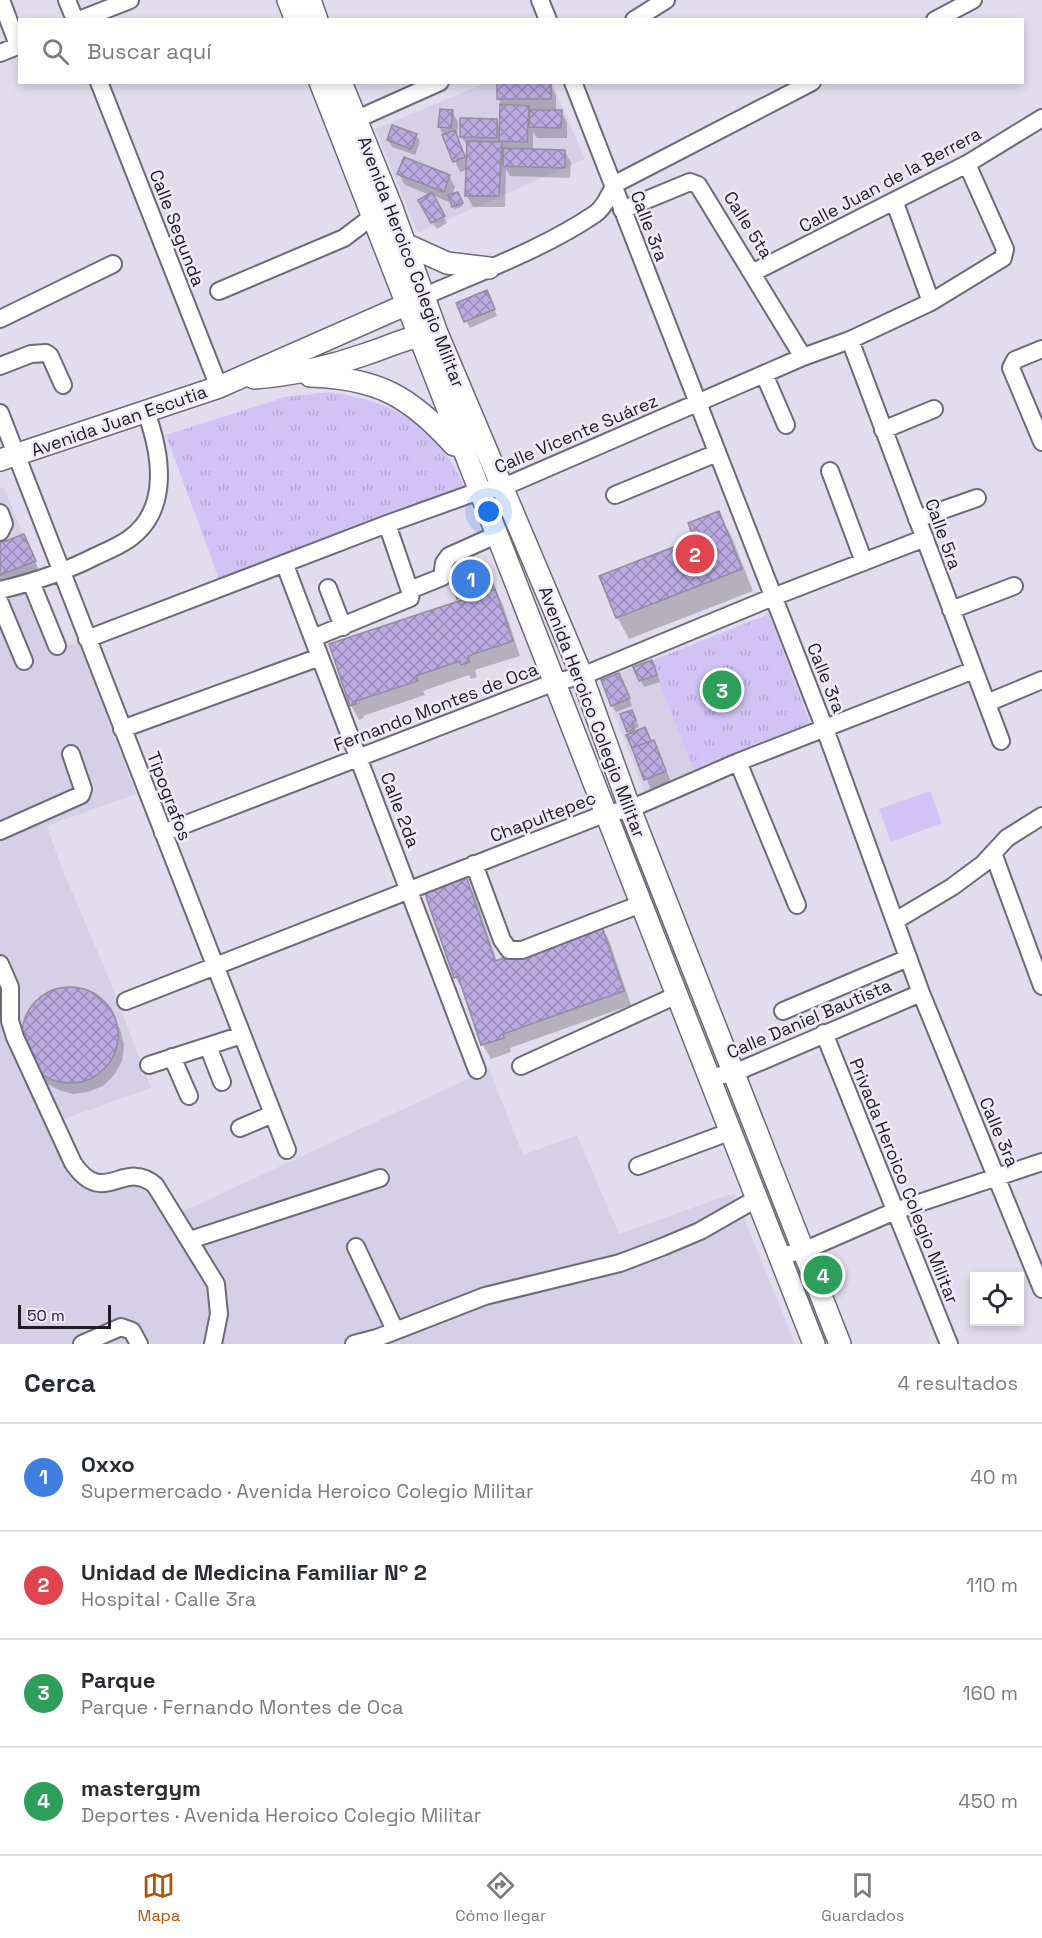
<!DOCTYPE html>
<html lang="es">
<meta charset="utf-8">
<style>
:root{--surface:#fff;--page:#f2f2f3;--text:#2b2b33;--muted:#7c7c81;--line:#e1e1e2;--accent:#b45309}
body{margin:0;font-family:"Space Grotesk",sans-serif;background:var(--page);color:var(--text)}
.controls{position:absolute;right:18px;bottom:18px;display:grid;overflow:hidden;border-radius:0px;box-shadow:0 3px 9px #0003}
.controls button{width:54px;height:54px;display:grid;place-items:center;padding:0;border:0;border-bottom:2px solid var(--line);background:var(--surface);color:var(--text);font:30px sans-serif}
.scale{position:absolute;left:18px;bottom:15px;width:93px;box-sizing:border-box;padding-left:6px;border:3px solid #1e1d23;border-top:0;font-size:16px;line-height:21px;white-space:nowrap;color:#1e1d23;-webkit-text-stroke:4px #efebfb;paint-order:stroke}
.you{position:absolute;left:489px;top:512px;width:21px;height:21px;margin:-15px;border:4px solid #fff;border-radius:50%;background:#1a73e8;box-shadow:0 0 0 9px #1a73e833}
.badge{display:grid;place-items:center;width:39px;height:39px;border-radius:50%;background:var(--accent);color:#fff;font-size:20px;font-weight:700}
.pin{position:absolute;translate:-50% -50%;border:3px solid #fff;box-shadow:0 2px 6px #0006}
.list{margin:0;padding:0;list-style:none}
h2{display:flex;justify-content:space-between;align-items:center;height:78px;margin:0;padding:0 24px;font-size:26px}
h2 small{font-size:20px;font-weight:400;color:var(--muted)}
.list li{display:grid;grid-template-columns:39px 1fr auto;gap:18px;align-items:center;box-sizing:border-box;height:108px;padding:0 24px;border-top:2px solid var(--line)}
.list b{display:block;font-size:22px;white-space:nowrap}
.list p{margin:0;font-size:20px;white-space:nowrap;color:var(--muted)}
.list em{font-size:20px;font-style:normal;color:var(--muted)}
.icon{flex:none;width:33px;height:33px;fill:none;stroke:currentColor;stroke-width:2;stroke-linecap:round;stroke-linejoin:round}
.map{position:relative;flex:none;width:1042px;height:1344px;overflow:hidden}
.search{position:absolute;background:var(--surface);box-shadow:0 3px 9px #0003;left:18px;right:18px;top:18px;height:66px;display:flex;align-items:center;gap:15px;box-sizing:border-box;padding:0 21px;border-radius:0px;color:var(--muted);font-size:22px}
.sheet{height:510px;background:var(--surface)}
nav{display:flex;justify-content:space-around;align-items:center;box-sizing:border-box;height:84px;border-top:2px solid var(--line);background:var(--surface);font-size:16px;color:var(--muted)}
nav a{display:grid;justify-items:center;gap:3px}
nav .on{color:var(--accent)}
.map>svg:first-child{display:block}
.built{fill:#d6d0e7}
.green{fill:#d1c3f6}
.park{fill:url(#park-tufts)}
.shadow{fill:#0003}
.building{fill:url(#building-cross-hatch);stroke:#918d9c;stroke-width:1.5}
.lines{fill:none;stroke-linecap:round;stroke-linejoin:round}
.minor-casing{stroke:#6e6a78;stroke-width:20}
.major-casing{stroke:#6e6a78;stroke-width:24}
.minor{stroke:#fff;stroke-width:16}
.major{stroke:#fff;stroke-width:21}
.labels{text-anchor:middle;stroke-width:5;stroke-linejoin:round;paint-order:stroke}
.street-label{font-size:18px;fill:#1e1d23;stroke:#efebfb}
</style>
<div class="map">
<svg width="1042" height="1344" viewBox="0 0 1042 1344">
<defs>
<pattern id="park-tufts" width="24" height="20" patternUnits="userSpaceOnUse" patternTransform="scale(1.5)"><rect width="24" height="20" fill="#d1c3f6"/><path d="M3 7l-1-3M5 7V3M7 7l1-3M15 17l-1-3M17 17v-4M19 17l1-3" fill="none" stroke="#b3a7d3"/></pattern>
<pattern id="building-cross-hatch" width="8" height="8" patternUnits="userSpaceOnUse" patternTransform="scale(1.5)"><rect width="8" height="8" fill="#baaae1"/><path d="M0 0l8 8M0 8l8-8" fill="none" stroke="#978ab6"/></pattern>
</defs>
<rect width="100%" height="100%" fill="#e2ddee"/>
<path class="built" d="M486,83H552L585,159L418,233L375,129Z
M4,487L68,645L79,642L136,794L47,826L61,866L110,981L151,1088L64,1119L86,1175L152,1170L184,1211L489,1069L523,1155L577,1135L619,1234L734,1193L795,1344H0V488Z
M651,661L695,774L645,793L601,680Z"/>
<path class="green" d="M930,791L942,823L891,842L879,809Z"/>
<path class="park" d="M330,392C397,404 434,421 464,486L219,579L166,435L285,397Z
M769,614L813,731L695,774L651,661Z"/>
<path class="shadow" d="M550,84L556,95V112H561L567,122V138H537L533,132V150L564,151L571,162L570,178L510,176L506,169L505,207H473L467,196L468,169L460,172L439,126L452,111L458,122L457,137L468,163V147L461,136L497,121L501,128L502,105L498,99Z
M416,135L420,142L415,155L392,147L388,140Z
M399,174L449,176L455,187L452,195L459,196L463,206L455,209L451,199L449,202L432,195L447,223L437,229L420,200L430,195L405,185Z
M490,298L497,316L470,328L466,321Z
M718,513L731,535L753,591L629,639L617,617L696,540Z
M23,536L42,576L0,585V545Z
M486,569L503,605L520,656L475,670L477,677L471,679L469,675L423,691L425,695L363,716L364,718L359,720L351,705L461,602L450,573Z
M635,668L655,669L660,682L644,687Z
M623,681L632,706L616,712L612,705Z
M622,715L635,718L639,727L634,729L636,733L648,736L651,742L654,741L671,782L651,790Z
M465,878L474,893L497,961L601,926L609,940L631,1005L510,1048L511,1052L491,1059L483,1045L464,991L455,977Z
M76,989L91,994L105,1004L120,1029L124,1045L122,1061L114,1075L103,1086L88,1092L73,1094L59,1090L46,1083L37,1071L25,1046L24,1031L27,1017L35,1005L46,996L60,990Z"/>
<path class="building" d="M497,82L551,83V99H497Z
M500,104L529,106L527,142L499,141Z
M440,109L453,110L451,128L438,127Z
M530,110H562L561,128L529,127Z
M460,118L497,119V138L460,137Z
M392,125L417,134L411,149L387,140Z
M455,130L465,157L453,162L442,135Z
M467,141L502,142L499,196H465Z
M503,148L565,150V168L503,166Z
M404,157L450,175L444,192L397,174Z
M432,192L445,216L431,223L418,200Z
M458,192L463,203L452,207L448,195Z
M487,290L495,309L464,322L456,303Z
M719,511L742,569L616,618L599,576L694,539L688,523Z
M24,534L36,561L0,575V543Z
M477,562L487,568L494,587L457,599L448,572Z
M495,589L513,641L468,656L470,662L461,665L460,661L416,676L418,681L356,701V704L350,706L329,644Z
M652,660L657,675L639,681L633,667Z
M619,673L630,698L611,706L601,680Z
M632,710L636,720L632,722L634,729L627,732L620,714Z
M645,727L651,741L632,748L626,735Z
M654,740L666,771L644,780L632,748Z
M466,876L495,961L601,924L624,991L503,1034L504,1038L481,1045L458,976L454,978L424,891Z
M22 1035a48 48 0 1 1 96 0a48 48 0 1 1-96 0Z"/>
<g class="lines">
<defs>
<path id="minor" d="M1,0L18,45
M67,0L75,20
M540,0L548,20
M79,20L130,0
M634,20L666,0
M935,20L973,0
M0,53L20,45
M99,82L219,387
M573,82L825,729L921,993L1042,1289
M355,120L440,82
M895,203L931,302
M622,210L690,182L698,185L803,357
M754,272L967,164L1042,118
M219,291L344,238L373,216L383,212
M425,296C482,271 543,249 595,214C609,204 609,189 619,182L812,82
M0,319L113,264
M850,340L1001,741
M1042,349L1015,360L1011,368L1042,442
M0,366L31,354L46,353L50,356L63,385
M764,374L786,425
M0,413L287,1150
M883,430L934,409
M830,471L864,562
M615,495L717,453
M0,513L4,524L0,532
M917,519L977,498
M285,565L477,1070
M31,582L57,646
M328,588L343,627
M0,590C34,582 65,572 96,556C107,551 119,546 129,539C171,509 161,453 146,412
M410,590L442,577L444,563L449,556L496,535
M0,603L24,661
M951,610L1014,586
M313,638L410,598L411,594L387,524
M87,639L387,524L479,491L501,488L803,357L850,340L931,302L1003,258L1005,249L967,164
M987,703L1042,680
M122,729L320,657
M738,762L797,905
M0,831L81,795L83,789L71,754
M163,833L555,682L582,676L773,597L925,538
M993,853L1042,986
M474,864L502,940L509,950H522L641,904
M895,921L952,887L983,864L1007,838L1042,816
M0,964L10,987V1021L15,1037L73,1163C104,1209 123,1158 155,1185L216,1284L219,1314L213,1344
M126,1001L604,814L630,809L738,762L974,670
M783,1011L908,958
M824,1033L949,1344
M208,1046L222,1082
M172,1057L189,1096
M149,1065L242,1035
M521,1066L677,995
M711,1077L734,1073L921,993
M240,1128L273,1114
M638,1166L729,1132
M190,1240L380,1178
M356,1247L395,1330
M779,1256L803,1251L895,1211L1042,1162
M82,1344L121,1327L132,1331L139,1344
M354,1344L377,1338
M372,1344L377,1338L485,1296L620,1263L662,1247L700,1231L756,1199"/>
<path id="major" d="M288,0L296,20
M310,0L317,20
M320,82C486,503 648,924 814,1344
M341,82L392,208L437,333L582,676L630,809L840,1344
M405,244L447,263L489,268
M310,376C377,378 410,396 454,445
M254,378C293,375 329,367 366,354C388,347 409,336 432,334
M0,460L219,387L419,299"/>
</defs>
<use href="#minor" class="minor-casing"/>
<use href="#major" class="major-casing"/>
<use href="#minor" class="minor"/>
<use href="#major" class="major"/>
</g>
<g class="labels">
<g class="street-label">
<text transform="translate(890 180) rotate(-28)" y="6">Calle Juan de la Berrera</text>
<text transform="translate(748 225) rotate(58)" y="6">Calle 5ta</text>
<text transform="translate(649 226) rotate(69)" y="6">Calle 3ra</text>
<text transform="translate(177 228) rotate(69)" y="6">Calle Segunda</text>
<text transform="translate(411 262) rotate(69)" y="6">Avenida Heroico Colegio Militar</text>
<text transform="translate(119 421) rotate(-19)" y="6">Avenida Juan Escutia</text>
<text transform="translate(576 434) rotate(-23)" y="6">Calle Vicente Suárez</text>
<text transform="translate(943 534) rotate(70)" y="6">Calle 5ra</text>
<text transform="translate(826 678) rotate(68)" y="6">Calle 3ra</text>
<text transform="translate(436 707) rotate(-21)" y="6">Fernando Montes de Oca</text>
<text transform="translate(592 712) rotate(69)" y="6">Avenida Heroico Colegio Militar</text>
<text transform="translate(169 796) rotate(69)" y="6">Tipografos</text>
<text transform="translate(400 810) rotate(69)" y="6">Calle 2da</text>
<text transform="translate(543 817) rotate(-21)" y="6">Chapultepec</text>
<text transform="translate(809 1019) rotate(-23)" y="6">Calle Daniel Bautista</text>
<text transform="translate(999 1132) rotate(67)" y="6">Calle 3ra</text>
<text transform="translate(904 1181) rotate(68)" y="6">Privada Heroico Colegio Militar</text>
</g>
</g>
</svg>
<div class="controls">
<button><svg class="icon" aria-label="locate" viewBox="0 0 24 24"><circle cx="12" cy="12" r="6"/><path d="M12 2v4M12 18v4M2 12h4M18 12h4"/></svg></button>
</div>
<div class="scale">50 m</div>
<div class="you"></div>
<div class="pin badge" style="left:471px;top:579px;background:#3f7fe0">1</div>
<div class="pin badge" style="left:695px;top:554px;background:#e0444e">2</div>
<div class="pin badge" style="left:722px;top:690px;background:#2e9e5b">3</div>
<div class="pin badge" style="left:823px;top:1275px;background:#2e9e5b">4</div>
<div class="search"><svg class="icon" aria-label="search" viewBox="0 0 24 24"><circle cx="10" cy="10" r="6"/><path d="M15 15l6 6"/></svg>Buscar aquí</div>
</div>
<section class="sheet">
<h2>Cerca<small>4 resultados</small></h2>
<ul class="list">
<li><span class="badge" style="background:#3f7fe0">1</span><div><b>Oxxo</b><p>Supermercado · Avenida Heroico Colegio Militar</p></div><em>40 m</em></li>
<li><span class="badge" style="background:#e0444e">2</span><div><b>Unidad de Medicina Familiar Nº 2</b><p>Hospital · Calle 3ra</p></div><em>110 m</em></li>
<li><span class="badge" style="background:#2e9e5b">3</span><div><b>Parque</b><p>Parque · Fernando Montes de Oca</p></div><em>160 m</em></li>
<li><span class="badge" style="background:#2e9e5b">4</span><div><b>mastergym</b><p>Deportes · Avenida Heroico Colegio Militar</p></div><em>450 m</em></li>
</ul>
</section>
<nav>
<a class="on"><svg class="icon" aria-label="map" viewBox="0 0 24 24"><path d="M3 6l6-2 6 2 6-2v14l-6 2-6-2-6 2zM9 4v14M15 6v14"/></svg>Mapa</a>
<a><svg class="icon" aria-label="directions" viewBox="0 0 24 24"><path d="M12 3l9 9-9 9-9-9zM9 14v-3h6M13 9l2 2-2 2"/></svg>Cómo llegar</a>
<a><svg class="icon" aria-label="saved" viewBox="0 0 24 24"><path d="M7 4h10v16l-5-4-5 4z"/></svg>Guardados</a>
</nav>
